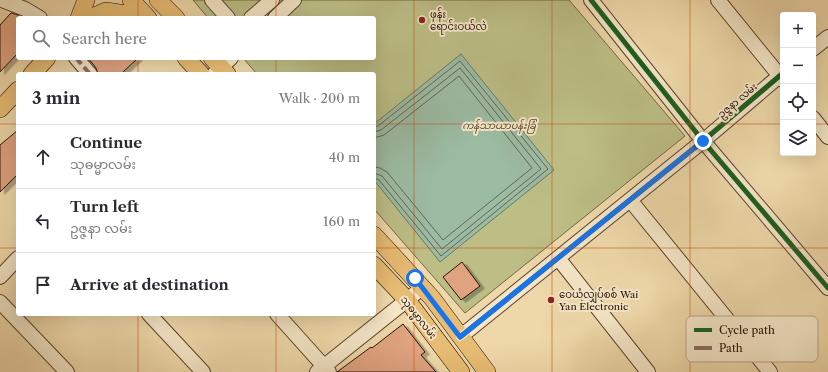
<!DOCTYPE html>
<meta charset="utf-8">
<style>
:root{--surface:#fff;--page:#f7f7f7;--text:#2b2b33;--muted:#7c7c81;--line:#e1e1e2}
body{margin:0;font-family:"Libre Caslon Text","Noto Sans Myanmar",serif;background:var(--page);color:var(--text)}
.controls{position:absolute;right:12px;top:12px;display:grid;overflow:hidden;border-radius:4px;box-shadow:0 4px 16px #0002}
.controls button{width:36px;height:36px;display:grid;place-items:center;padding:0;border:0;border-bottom:1px solid var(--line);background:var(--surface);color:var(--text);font:20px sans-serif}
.stop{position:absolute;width:12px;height:12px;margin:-9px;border:3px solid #1a73e8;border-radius:50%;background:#fff}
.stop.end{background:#1a73e8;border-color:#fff;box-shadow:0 1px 4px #0008}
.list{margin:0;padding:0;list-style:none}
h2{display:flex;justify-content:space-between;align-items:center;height:52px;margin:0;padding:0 16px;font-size:17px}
h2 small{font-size:13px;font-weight:400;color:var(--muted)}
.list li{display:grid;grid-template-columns:26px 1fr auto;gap:12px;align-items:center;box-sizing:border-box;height:64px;padding:0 16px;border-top:1px solid var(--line)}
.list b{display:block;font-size:15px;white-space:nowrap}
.list p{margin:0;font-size:13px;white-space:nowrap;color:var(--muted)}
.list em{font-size:13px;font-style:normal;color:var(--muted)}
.icon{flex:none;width:22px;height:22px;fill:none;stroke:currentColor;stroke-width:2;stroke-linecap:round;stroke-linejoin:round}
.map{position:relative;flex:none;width:828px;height:372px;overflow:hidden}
.search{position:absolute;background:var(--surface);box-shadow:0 4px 16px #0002;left:16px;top:16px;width:360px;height:44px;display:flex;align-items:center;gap:10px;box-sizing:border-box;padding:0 14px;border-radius:4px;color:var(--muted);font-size:15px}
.panel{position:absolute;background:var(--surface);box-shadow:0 4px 16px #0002;left:16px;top:72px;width:360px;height:244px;border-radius:4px}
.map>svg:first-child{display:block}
.green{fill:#bcbe86;stroke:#726745}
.water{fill:#9bbba3;stroke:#6d7763}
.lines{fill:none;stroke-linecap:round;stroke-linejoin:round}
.shore{stroke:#626654;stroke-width:1}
.building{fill:#e0a380;stroke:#281004;filter:url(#shadow)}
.minor-casing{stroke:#5a422d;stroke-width:16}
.major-casing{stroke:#281004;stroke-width:18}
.minor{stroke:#f4e6c7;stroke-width:14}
.major{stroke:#e7bc74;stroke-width:17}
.quiet{stroke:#8d6e63;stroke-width:4;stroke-dasharray:8 4;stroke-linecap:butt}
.cycleway-casing{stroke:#f4e6c7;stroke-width:8}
.cycleway{stroke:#1b5e20;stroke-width:5}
.route{stroke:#1a73e8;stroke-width:5}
.grid{fill:none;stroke:#cb4e0b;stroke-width:1;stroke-opacity:0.55}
.poi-dot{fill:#8f2418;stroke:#f4e6c7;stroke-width:1.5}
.labels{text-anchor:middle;stroke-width:4;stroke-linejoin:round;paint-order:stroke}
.poi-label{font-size:10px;fill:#281004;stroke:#f4e6c7;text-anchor:start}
.street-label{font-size:10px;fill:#281004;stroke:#f4e6c7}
.park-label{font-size:10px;font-style:italic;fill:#5c4d32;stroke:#f4e6c7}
.key{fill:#f4e6c7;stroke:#b7a68c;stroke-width:1}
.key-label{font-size:11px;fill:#281004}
</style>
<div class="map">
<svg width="828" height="372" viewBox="0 0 828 372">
<defs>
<filter id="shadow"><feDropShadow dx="4.5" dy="2.5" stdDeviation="0" flood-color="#0004"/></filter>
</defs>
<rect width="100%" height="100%" fill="#eed8a9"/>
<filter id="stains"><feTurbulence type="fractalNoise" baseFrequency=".005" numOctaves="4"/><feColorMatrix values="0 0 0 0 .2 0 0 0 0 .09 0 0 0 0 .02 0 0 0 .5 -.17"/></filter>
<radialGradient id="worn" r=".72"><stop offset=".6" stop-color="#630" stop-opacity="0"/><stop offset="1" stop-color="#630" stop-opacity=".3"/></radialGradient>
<path class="green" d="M193,0H569L685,136L465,313L374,209V74H257L243,58H374V18H208Z"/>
<path class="water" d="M461,54L554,170L440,262L374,180V124Z"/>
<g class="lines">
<path class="shore" d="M374,127L378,126L460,61L548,169L441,256L379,180L374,178
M374,132L381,130L460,68L541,169L442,249L382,176L374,173
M374,138L384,135L459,76L532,168L443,240L387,172L380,168L374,167"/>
</g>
<path class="building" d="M11,13L18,15V53L0,72V25Z
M88,58H138L121,74H98L96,68Z
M18,130V174L0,192V145Z
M462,262L480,286L461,300L443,277Z
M403,324L425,352L421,355L436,372H337L371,347L372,348Z"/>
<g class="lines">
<defs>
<path id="minor" d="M2,0L25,9L40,18
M212,0L228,18
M591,0L703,141L828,288
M718,0L783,80
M251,18L272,0
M275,18L294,0
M813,49L828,37
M76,58L90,74
M214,74L231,58
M813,118L828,137
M630,200L770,372
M558,258L648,372
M0,277L18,258
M0,302L67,372
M149,314L203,372
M277,314L329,372
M460,337L703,141L783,73
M317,372L422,288"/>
<path id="major" d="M131,0L148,18
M158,0L176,18
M79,18L86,0
M90,18L106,11L139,16L142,18
M186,58L201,74
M212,58L227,74
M32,74L47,58
M0,109L18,90
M374,235L432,298L487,372
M374,265L407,300L461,372"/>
</defs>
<use href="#minor" class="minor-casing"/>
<use href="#major" class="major-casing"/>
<use href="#minor" class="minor"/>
<use href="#major" class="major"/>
<path class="quiet" d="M76,58L90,74"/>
<defs>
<path id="cycleway" d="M591,0L703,141L828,288
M460,337L703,141L783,73"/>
</defs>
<use href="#cycleway" class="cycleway-casing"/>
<use href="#cycleway" class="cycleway"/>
</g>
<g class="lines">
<path class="route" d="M415,278L460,337L703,141"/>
</g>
<path class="grid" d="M138,0V18M276,0V18M414,0V372M552,0V372M690,0V372M138,58V74M276,58V74M0,124H18M374,124H783M813,124H828M0,248H18M374,248H828M138,314V372M276,314V372"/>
<g class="poi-dot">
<circle cx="422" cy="20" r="4"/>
<circle cx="551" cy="300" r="4"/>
</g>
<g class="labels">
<g class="poi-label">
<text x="430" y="18">ဖုန်း<tspan x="430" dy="12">ရောင်းဝယ်လဲ</tspan></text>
<text x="559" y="298">ဝေယံလျှပ်စစ် Wai<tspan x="559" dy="12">Yan Electronic</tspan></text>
</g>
<g class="street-label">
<text transform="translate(737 100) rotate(-40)" y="4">ဥဇ္ဇနာ လမ်း</text>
<text transform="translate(419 317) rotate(52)" y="4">သုဓမ္မာလမ်း</text>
</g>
<g class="park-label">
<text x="499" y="129">ကန်သာယာပန်းခြံ</text>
</g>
</g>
<rect x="686" y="316" width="132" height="46" rx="6" class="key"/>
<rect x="694" y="328" width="18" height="4" fill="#1b5e20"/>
<rect x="694" y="346" width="18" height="4" fill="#8d6e63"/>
<g class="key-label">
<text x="719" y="334">Cycle path</text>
<text x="719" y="352">Path</text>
</g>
<rect width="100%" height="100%" filter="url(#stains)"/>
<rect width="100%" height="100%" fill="url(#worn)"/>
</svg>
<div class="controls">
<button>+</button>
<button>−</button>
<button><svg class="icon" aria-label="locate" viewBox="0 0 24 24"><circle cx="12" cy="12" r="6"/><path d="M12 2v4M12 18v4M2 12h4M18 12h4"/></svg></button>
<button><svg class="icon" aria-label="layers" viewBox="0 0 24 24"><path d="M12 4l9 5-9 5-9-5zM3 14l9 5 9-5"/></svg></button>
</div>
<div class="stop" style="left:415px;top:278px"></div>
<div class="stop end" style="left:703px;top:141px"></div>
<div class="search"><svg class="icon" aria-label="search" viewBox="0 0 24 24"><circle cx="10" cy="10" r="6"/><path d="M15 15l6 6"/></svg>Search here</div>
<section class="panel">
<h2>3 min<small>Walk · 200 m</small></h2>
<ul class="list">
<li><svg class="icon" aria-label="ahead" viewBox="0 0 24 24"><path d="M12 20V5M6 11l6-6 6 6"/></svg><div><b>Continue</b><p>သုဓမ္မာလမ်း</p></div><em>40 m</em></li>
<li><svg class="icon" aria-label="left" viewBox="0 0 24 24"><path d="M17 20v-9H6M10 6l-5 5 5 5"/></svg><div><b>Turn left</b><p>ဥဇ္ဇနာ လမ်း</p></div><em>160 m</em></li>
<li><svg class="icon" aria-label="arrive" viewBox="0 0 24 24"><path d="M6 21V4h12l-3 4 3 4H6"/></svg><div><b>Arrive at destination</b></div></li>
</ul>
</section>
</div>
